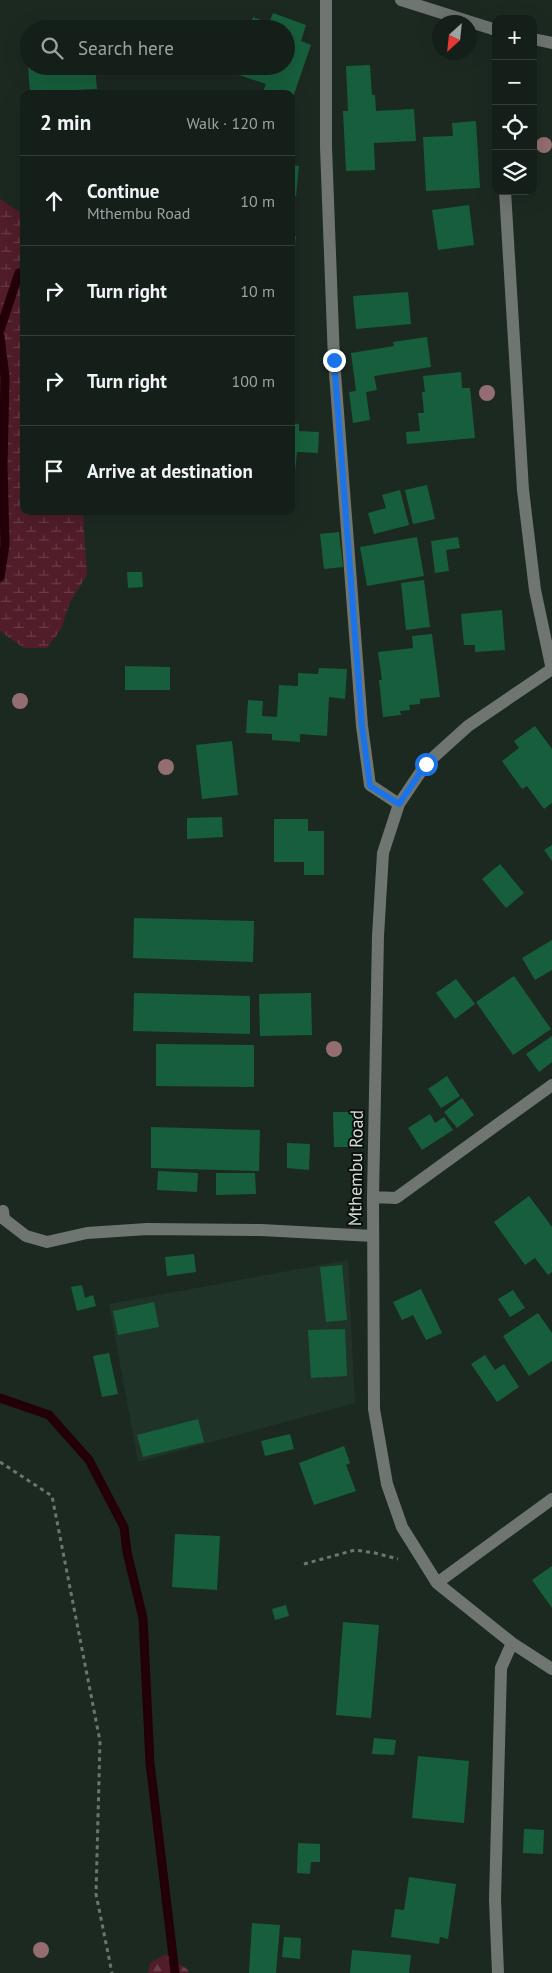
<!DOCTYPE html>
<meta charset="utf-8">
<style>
:root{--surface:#151f19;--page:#222c26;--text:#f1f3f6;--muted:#9da2a2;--line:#343d38}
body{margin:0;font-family:"PT Sans",sans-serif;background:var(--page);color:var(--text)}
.controls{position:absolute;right:15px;top:15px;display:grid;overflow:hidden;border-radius:10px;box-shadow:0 5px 20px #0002}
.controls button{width:45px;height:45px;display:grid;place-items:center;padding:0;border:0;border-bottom:1px solid var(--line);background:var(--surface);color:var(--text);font:25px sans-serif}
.compass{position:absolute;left:432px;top:15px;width:45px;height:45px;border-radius:50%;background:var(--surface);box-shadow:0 5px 20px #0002;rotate:207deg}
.stop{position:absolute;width:15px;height:15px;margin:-11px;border:4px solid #1a73e8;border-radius:50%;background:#fff}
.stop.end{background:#1a73e8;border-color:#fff;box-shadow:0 1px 5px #0008}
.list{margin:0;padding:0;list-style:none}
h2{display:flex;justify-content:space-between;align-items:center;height:65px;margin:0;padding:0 20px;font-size:21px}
h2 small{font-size:16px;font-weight:400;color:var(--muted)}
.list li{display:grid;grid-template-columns:32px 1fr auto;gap:15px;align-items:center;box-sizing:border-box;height:90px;padding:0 20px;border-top:1px solid var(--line)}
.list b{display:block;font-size:19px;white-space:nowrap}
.list p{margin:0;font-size:16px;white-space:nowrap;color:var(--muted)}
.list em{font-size:16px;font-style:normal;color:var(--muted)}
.icon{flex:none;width:28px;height:28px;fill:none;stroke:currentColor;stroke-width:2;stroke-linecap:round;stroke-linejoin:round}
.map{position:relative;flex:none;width:552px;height:1973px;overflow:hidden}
.search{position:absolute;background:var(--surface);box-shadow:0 5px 20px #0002;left:20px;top:20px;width:275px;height:55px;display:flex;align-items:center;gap:12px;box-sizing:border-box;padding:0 18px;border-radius:28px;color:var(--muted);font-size:19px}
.panel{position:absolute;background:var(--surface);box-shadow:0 5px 20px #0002;left:20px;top:90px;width:275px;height:425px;border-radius:10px}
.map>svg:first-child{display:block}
.built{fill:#203328}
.forest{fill:url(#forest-firs)}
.wetland{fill:url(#wetland-marsh)}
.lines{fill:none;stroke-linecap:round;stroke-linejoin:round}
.stream{stroke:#230007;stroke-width:9}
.building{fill:#175f3c}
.path{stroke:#6b7670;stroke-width:3;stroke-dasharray:4 4;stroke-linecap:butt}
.minor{stroke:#6f7671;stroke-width:12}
.tree{fill:#936d71}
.route{stroke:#1a73e8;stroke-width:6}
.labels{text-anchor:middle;stroke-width:4;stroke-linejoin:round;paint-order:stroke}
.street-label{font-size:18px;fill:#d4dcd7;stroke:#0b100d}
</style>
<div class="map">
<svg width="552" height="1973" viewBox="0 0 552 1973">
<defs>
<pattern id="forest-firs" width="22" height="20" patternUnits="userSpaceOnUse" patternTransform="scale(1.25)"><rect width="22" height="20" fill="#501d29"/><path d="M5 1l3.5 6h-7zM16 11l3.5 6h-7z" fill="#683d47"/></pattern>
<pattern id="wetland-marsh" width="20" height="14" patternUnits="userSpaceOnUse" patternTransform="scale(1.25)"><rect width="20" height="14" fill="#501d29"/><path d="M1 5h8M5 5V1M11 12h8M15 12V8" fill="none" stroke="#683d47"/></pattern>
</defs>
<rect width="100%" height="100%" fill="#1c2921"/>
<path class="built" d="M348,1260L355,1403L138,1462L109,1304Z"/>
<path class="forest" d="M166,1954L188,1970L189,1973H148L150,1963Z"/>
<path class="wetland" d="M0,199L24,215V511H83L87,575L70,602L61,629L47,648H24L0,631Z"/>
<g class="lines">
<path class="stream" d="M0,330L19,273
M0,337L5,377L3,466L5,545L0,577
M0,1398L49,1415L89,1460L124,1527L127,1552L143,1618L150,1763L175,1973"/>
</g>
<path class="building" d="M273,13L306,25L301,41L311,45L292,100L291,94H262L266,84L233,73L236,66H286V29H249L253,17L269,23Z
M370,65L372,95H375L376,111L414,109L416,141L374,143L375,170L346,171L343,111H348L346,66Z
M28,66H95L97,89L30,92Z
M476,121L480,188L426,191L423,137L453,136L452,123Z
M291,165L299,166L296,196L291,195Z
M469,205L474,245L438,250L432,210Z
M291,236H296L293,264H291Z
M408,292L411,324L356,329L353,296Z
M427,337L431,367L374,376L377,390L366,392L370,420L353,423L349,392L356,391L351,353L394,346L393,342Z
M461,372L462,388H470L475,438L407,444L406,432L420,431L418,413H424L422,392H425L423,376Z
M291,423L299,424V431L319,432L318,453L297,452L295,472H291Z
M427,485L435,519L413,524L405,490Z
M400,490L409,525L374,534L368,513L386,508L382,495Z
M339,532L343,567L324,569L320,534Z
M417,537L424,576L367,586L360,547Z
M458,537L460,548L446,550L449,571L435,573L431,541Z
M127,572H142L143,587L128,588Z
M424,580L430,627L406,630L401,583Z
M502,610L505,650L475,652V645H464L461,614Z
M432,634L440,697L420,699V704L409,705L410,710L400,711L401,715L383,717L379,680H382L378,652L413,648L412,636Z
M125,666L170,667V690H125Z
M319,668L347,669L345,699L329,697L327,736L300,734V742L272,740V734L246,733L248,700L263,701L262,716L277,717L279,685L298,686V673L318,674Z
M535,726L552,749V803L544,809L527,786L522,789L502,761L519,748L514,741Z
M232,741L238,795L202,799L196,745Z
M222,817L223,837L187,839V818Z
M274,819H308V831H324V875H304V862H274Z
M552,845V861L544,850Z
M500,864L524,893L506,908L482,879Z
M134,918L254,921L253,962L133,958Z
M552,940V970L535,980L522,958Z
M514,976L551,1029L513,1055L476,1002Z
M456,979L475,1004L455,1019L436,993Z
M134,993L250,996V1034L133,1031Z
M311,993L312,1035L260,1036L259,994Z
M552,1036V1062L539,1072L526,1054Z
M156,1044L254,1045V1087L156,1086Z
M447,1076L460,1096L441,1108L428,1089Z
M462,1098L474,1115L457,1128L444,1112Z
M333,1112H354V1147H334Z
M430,1114L435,1123L444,1117L453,1130L422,1150L408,1128Z
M151,1127L260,1130L259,1171L151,1168Z
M287,1143L310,1144L309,1170L287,1168Z
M158,1171L198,1173L197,1192L157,1190Z
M216,1173H255L256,1194L216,1195Z
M529,1196L552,1227V1272L548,1275L535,1258L525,1265L494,1222Z
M194,1254L196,1272L167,1276L165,1257Z
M342,1265L347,1320L326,1322L320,1267Z
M82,1285L85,1298L93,1295L96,1306L77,1311L71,1287Z
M421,1289L442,1333L426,1340L413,1315L402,1320L393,1302Z
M513,1290L525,1308L510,1317L498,1299Z
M154,1302L159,1327L118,1335L113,1311Z
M538,1313L552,1333V1361L529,1376L503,1336Z
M345,1329L347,1376L311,1378L308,1330Z
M109,1353L118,1394L102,1397L93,1356Z
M485,1355L495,1370L504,1364L519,1387L497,1402L471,1364Z
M198,1419L204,1442L143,1457L137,1435Z
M290,1434L294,1449L265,1456L261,1441Z
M344,1446L350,1463L346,1465L356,1491L314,1505L299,1463Z
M175,1534L220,1536L217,1590L172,1587Z
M552,1566V1608L532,1580Z
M286,1605L289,1616L275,1620L272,1609Z
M343,1622L379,1625L371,1718L336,1715Z
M374,1738L396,1740L394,1755L372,1754Z
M418,1756L469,1761L464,1823L412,1818Z
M524,1829L544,1830L543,1854L523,1853Z
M298,1843L320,1844V1862H311L310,1874L297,1873Z
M409,1877L456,1884L448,1939L440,1937L439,1944L391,1937L395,1909L404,1910Z
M252,1923L280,1925L276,1973H249Z
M284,1937L301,1938L300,1959L282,1957Z
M352,1950L411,1955L409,1973H350Z"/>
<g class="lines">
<path class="path" d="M0,1462L52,1496L100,1741L96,1894L112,1973
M304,1564L355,1550L375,1553L398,1559"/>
<path class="minor" d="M326,0V147L334,360L362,726L370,785L399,804
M401,0L496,30
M533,39L552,43
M505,191L523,490L535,590L552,670
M552,669L468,726L426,764L399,804L383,853L378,936L373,1197L374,1409L387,1484L402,1527L437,1583L512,1643L552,1669
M373,1197L396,1198L552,1085
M3,1211L4,1219L26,1236L47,1242L87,1233L147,1229L261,1230L373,1236
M437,1583L552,1499
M498,1973L495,1900L501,1668L512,1643"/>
</g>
<g class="tree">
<circle cx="544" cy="145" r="8"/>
<circle cx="487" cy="393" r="8"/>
<circle cx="20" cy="701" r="8"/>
<circle cx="166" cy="767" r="8"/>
<circle cx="334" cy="1049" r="8"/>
<circle cx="41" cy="1950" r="8"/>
</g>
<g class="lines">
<path class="route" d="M334,360L362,726L370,786L399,804L426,764"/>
</g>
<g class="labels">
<g class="street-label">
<text transform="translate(356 1168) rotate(-89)" y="6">Mthembu Road</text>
</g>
</g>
</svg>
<div class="controls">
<button>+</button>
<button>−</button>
<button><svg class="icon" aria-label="locate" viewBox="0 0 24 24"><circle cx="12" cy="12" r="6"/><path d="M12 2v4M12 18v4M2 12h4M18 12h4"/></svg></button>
<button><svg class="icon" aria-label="layers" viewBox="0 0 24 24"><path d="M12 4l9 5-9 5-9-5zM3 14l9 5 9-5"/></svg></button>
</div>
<svg class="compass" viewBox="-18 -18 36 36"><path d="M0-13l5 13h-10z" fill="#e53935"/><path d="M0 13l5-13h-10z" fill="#9da2a2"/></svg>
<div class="stop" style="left:426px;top:764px"></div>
<div class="stop end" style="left:334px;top:360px"></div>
<div class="search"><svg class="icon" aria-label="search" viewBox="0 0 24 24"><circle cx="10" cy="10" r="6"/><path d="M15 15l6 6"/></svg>Search here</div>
<section class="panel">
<h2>2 min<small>Walk · 120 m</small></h2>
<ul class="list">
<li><svg class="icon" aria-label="ahead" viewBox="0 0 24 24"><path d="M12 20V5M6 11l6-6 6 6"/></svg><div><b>Continue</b><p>Mthembu Road</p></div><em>10 m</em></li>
<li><svg class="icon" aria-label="right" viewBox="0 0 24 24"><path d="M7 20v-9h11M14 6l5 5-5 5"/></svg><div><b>Turn right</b></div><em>10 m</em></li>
<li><svg class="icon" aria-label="right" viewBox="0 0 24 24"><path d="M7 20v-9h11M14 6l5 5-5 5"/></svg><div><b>Turn right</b></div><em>100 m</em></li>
<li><svg class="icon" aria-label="arrive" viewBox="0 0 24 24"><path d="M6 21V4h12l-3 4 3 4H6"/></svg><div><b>Arrive at destination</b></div></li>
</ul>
</section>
</div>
